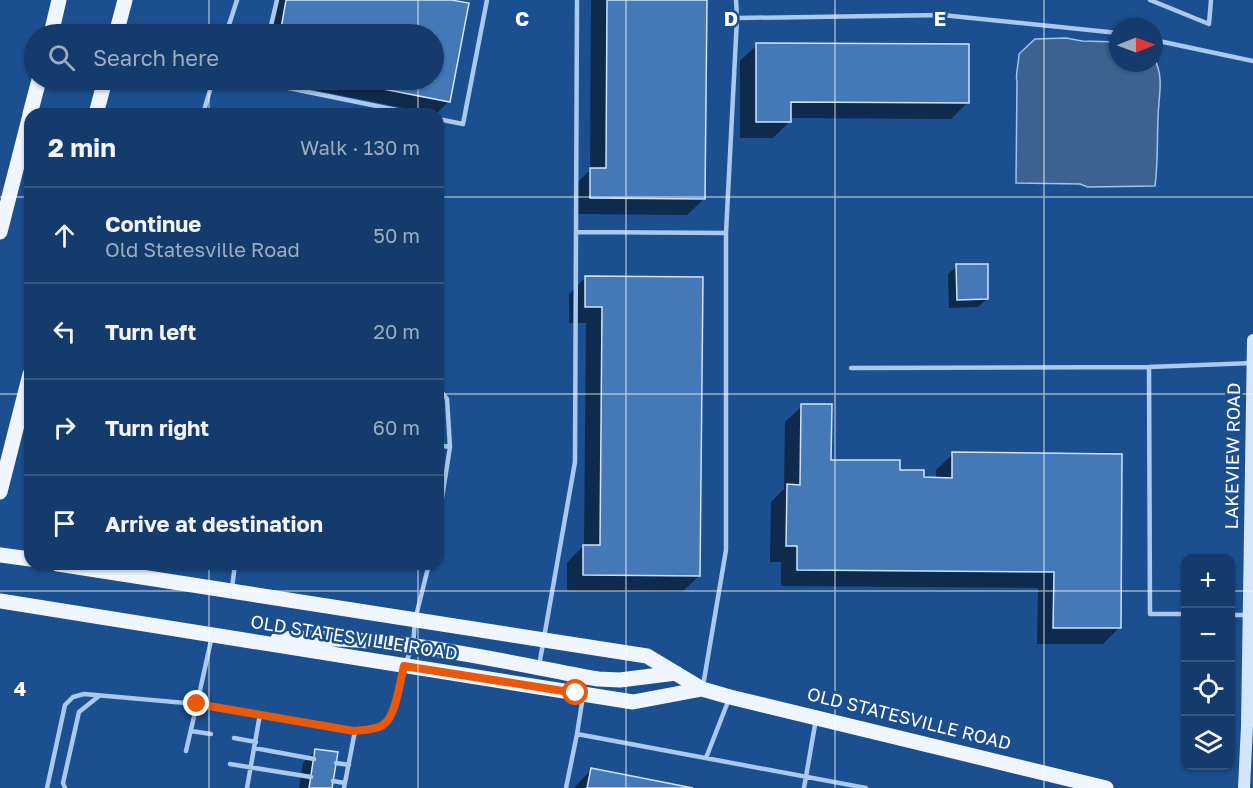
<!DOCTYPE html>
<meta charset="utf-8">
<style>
:root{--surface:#143b6b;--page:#1d4271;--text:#f1f3f6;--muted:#9dadc1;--line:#33557e}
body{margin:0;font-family:"Golos Text",sans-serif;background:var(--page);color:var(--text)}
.controls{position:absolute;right:18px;bottom:18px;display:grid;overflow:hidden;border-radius:12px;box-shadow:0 2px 4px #0004}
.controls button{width:54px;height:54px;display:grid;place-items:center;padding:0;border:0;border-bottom:2px solid var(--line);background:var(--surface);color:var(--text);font:30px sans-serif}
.compass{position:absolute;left:1109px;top:18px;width:54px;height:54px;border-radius:50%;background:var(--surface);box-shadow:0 2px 4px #0004;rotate:89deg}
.stop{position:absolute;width:18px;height:18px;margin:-14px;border:4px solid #ea580c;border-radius:50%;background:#fff}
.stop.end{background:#ea580c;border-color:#fff;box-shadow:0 2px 6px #0008}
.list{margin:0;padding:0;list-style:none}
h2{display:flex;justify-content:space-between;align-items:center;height:78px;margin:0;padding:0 24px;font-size:26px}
h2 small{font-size:20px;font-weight:400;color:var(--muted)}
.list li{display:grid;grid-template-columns:39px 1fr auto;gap:18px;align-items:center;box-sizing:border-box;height:96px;padding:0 24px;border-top:2px solid var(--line)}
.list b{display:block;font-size:22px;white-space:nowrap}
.list p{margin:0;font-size:20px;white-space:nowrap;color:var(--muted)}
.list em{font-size:20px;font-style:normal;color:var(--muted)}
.icon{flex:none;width:33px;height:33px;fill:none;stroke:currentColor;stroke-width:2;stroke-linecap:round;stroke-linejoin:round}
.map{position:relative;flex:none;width:1253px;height:788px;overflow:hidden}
.search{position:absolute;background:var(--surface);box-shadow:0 2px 4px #0004;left:24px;top:24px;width:420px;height:66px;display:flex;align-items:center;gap:15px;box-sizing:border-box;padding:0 21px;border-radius:33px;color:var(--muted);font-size:22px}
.panel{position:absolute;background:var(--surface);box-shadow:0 2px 4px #0004;left:24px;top:108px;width:420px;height:462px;border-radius:18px}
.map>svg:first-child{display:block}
.water{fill:#3c6290;stroke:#9cc4f0;stroke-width:1.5}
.shadow{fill:#0007}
.building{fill:#4478b7;stroke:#cfe3fa;stroke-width:1.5}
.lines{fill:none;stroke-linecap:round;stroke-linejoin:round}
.lane{stroke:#a9c9ee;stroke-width:4.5}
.secondary{stroke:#d6e6fa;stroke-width:12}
.primary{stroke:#f0f6ff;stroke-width:15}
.route{stroke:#ea580c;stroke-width:8}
.grid{fill:none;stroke:#fff;stroke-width:1.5;stroke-opacity:0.55}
.labels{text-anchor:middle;stroke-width:5;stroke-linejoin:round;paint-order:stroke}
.street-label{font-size:18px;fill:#fff;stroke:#1b4f8f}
.grid-label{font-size:20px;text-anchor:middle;font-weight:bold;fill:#fff;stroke:#1b4f8f;stroke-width:5;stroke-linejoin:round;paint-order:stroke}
</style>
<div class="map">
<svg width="1253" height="788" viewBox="0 0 1253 788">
<rect width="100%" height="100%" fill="#1b4f8f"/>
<path class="water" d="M1066,38L1082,41L1118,42V63H1154V58C1165,78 1158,97 1158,119C1157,141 1158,164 1155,186L1088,187L1080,184L1016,183L1017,82C1015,73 1019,64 1019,54L1035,39Z"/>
<path class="shadow" d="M277,0H443L467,4L448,102L436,114H434L264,80H434V34H270Z
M591,0H705L704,199L687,215L574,214V186L590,170Z
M757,45L968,102L951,119L790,118V121L773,138H740V61Z
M957,266L987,299L978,307L949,308L948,274Z
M586,277L701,278L699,576L682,592L567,591V563L584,545L586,323H569V294Z
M802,406L829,461L899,472L922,479H936V470L953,454L1119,628L1103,644H1037L1038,588L781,586V562H770L771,502L784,489L785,422Z
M316,750L331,788H299L303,763Z
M591,770L685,788H574Z"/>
<path class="building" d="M286,0H451L469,3L450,102L337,80H434V34H280Z
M607,0H707L705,199L590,198V168H606Z
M756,43L969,44V103L791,102V122H756Z
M956,264H988V299L957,300Z
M585,276L703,277L700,576L583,575V545H600L602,307H585Z
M801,404H832L831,460H900V470H924V477L952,478V452L1122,454L1121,628H1053L1054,572L797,570V546H786L787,484L800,485Z
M315,749L338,752L332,788H309Z
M591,768L693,788H587Z"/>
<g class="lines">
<path class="lane" d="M736,0L737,18L942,15L1118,33
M1150,0L1209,24L1211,0
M226,34L237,0
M269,34L277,0
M1154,40L1253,61
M260,80L259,82L416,114
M203,114L213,80
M438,119L463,124L487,0
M576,232L726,233V550L703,686
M726,233L737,18
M851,368L1149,367
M438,387L447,399L450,447L438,523
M438,445L450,447
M232,588L235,564
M1186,614H1150L1149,367L1253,363
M1230,615H1249
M212,636L197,704L355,731L371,729L385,724L393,713L404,666L413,646L415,620L429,564
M539,666L575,462L577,0
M583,696L577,734L866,788
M191,731L211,734
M234,738L256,742
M254,748L314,759
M706,758L729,699
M336,763L349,765
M230,764L311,777
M333,781L345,783
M47,788L65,705L73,697L84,694L197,704L186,751
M65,788L63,783L79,712L99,696
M247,788L260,714
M344,788L355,731
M566,788L577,734
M804,788L816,719"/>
<path class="secondary" d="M1244,788L1247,726L1253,340"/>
<path class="primary" d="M51,34L59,0
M116,34L125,0
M30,114L39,80
M96,114L105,80
M0,232L30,115
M0,492L30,374
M0,555L30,559
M58,564L647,656L702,689L730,697L1106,788
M0,601L633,702L702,689
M278,639C386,633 493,660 598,679L620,680L676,673"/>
</g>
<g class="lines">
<path class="route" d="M197,704L354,731C364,730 375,730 383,725C396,717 400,681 404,666L576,693"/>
</g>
<path class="grid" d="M209,0V34M418,0V34M626,0V788M835,0V788M1044,0V788M209,80V114M418,80V114M0,197H30M438,197H1253M0,394H30M438,394H1253M209,564V788M418,564V788M0,591H1186M1230,591H1253"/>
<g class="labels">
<g class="street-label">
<text transform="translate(1233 456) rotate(-89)" y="6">LAKEVIEW ROAD</text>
<text transform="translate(354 638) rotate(9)" y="6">OLD STATESVILLE ROAD</text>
<text transform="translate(909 719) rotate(14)" y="6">OLD STATESVILLE ROAD</text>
</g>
</g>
<g class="grid-label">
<text x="522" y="26">C</text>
<text x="731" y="26">D</text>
<text x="940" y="26">E</text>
<text x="20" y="696">4</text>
</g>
</svg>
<div class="controls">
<button>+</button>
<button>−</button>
<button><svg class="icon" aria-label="locate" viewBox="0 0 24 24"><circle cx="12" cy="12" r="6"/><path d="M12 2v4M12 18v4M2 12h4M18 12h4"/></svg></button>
<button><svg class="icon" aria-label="layers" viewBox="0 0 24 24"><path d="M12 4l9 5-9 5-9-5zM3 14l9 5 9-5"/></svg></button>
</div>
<svg class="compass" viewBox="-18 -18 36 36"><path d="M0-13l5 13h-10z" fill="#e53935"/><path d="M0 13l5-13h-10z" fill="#9dadc1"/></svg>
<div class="stop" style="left:576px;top:693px"></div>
<div class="stop end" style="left:197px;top:704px"></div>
<div class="search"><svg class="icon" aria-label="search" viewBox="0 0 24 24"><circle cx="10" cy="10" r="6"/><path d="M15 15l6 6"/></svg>Search here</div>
<section class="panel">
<h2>2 min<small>Walk · 130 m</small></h2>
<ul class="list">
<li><svg class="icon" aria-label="ahead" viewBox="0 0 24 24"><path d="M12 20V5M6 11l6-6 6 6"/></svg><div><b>Continue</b><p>Old Statesville Road</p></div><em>50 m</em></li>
<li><svg class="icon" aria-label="left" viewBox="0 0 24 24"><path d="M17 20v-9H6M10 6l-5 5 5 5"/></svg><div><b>Turn left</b></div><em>20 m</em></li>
<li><svg class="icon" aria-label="right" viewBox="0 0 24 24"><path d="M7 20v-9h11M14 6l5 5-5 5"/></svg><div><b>Turn right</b></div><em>60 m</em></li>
<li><svg class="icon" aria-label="arrive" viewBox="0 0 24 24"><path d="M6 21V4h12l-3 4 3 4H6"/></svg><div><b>Arrive at destination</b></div></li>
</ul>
</section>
</div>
